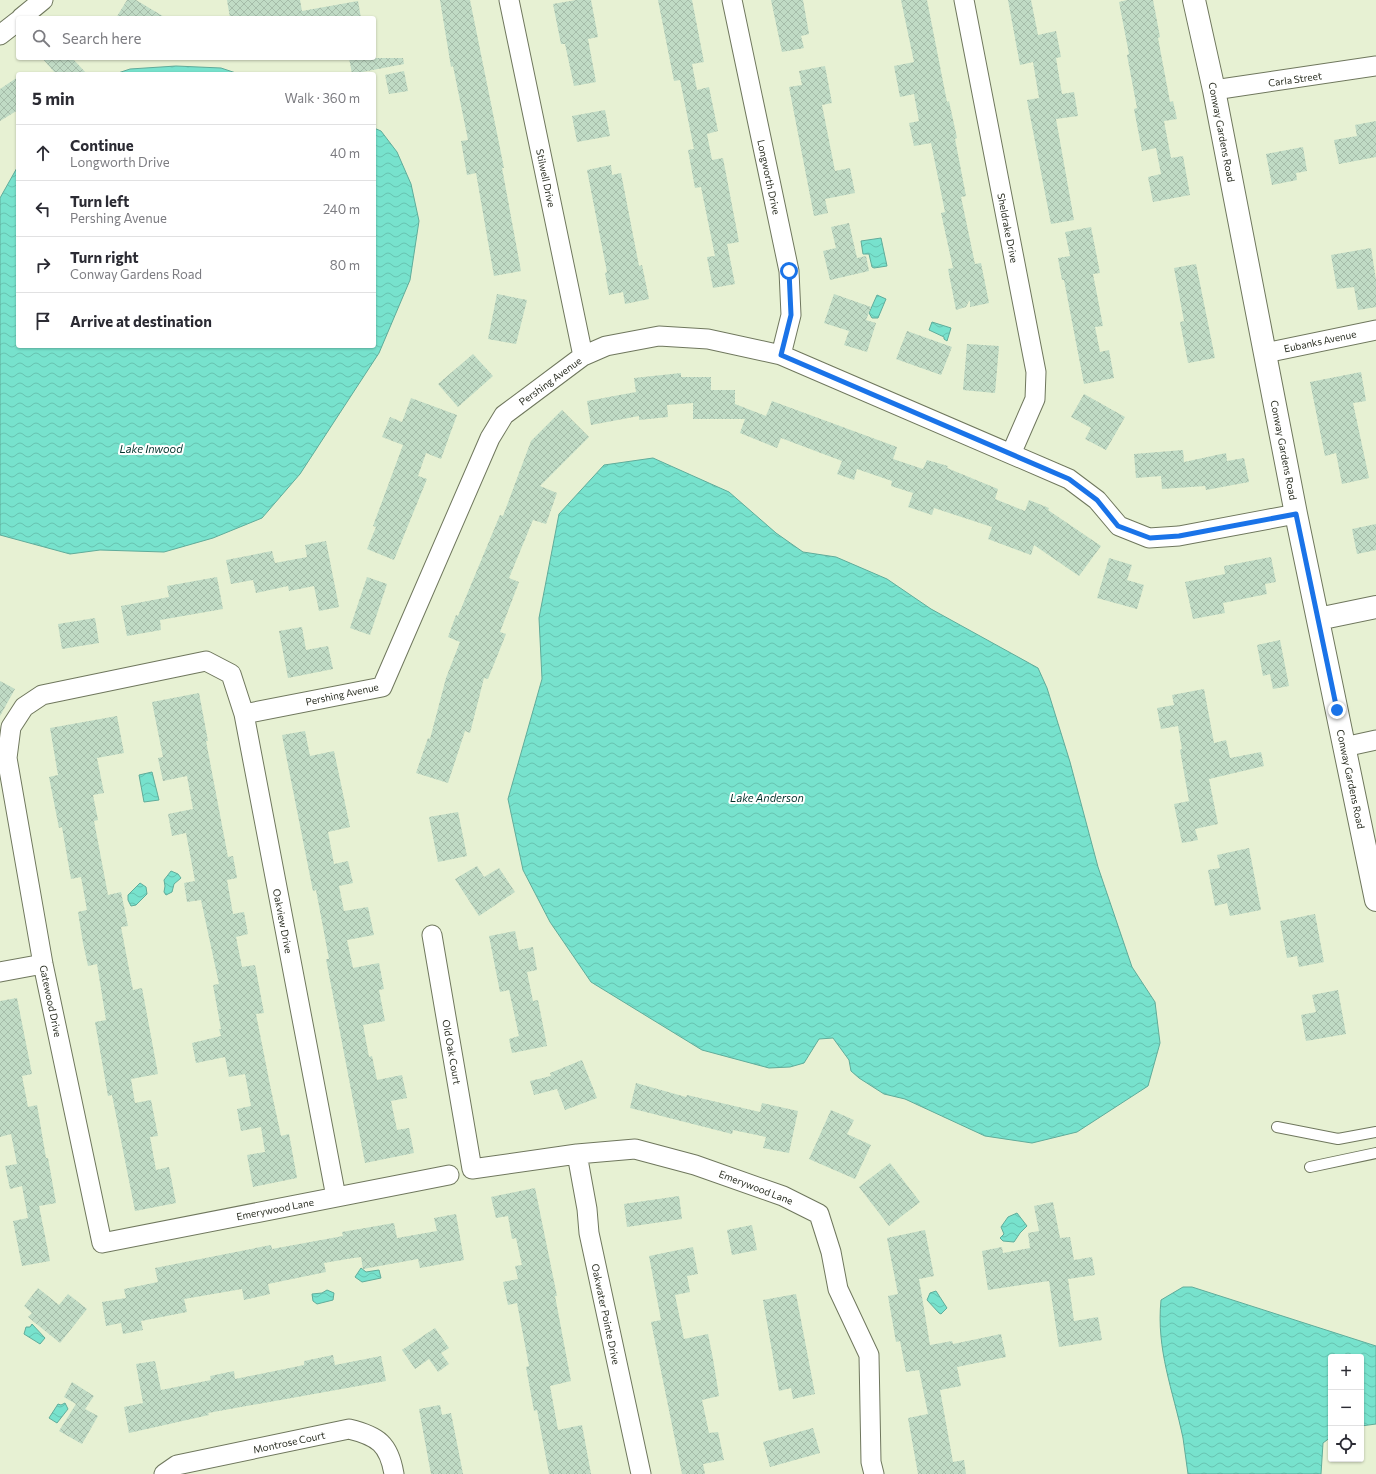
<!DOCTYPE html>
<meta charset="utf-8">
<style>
:root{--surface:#fff;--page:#f7f7f7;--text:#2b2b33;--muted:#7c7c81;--line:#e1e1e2}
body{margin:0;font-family:Commissioner,sans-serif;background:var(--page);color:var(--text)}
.controls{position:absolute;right:12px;bottom:12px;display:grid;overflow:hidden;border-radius:4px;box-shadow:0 1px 3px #0004}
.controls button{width:36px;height:36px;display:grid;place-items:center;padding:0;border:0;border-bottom:1px solid var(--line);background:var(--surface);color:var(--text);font:20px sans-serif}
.stop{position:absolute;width:12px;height:12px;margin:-9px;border:3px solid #1a73e8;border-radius:50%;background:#fff}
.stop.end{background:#1a73e8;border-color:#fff;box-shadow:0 1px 4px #0008}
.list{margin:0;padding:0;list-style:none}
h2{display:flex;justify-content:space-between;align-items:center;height:52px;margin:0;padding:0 16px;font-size:17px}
h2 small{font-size:13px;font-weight:400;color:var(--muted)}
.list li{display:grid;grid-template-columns:26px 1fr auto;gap:12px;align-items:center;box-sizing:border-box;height:56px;padding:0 16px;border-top:1px solid var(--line)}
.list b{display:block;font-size:15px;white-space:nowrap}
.list p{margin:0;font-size:13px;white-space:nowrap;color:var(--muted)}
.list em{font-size:13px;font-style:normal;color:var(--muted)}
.icon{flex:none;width:22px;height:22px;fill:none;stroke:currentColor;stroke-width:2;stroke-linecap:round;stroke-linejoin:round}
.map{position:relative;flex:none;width:1376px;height:1474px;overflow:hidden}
.search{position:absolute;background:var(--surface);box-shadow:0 1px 3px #0004;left:16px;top:16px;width:360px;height:44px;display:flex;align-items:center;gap:10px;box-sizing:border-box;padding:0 14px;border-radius:4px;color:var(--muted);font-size:15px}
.panel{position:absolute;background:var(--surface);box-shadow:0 1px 3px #0004;left:16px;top:72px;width:360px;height:276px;border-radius:4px}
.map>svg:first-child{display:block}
.water{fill:url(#water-waves);stroke:#60ac9a}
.building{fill:url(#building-cross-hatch)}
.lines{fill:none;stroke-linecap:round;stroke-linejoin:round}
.service-casing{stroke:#6f775d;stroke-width:12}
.minor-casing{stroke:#6f775d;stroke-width:21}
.tertiary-casing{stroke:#6f775d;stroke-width:24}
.service{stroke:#fff;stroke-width:10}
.minor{stroke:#fff;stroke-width:19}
.tertiary{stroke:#fff;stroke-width:22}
.route{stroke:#1a73e8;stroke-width:5}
.labels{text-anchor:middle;stroke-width:4;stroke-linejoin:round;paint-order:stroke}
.street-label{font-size:10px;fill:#2b2f23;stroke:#fff}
.water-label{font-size:11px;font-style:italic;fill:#00322a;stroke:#fff}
</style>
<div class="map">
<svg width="1376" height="1474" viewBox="0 0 1376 1474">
<defs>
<pattern id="water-waves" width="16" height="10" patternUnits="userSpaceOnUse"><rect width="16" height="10" fill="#77e2cd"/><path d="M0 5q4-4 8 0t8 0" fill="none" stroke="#67c2b0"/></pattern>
<pattern id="building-cross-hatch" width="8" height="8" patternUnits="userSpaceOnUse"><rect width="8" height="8" fill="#c0dbc5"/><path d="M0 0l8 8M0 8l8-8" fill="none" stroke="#a5bca9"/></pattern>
</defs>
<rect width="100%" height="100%" fill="#e7f1d3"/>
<path class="water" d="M176,66L221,68L239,74H115L130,69Z
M374,128L381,131L397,152L411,184L419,221L410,280L379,353L300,474L262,518L213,538L164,552L100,550L70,554L0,535V198L18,166V346H374Z
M881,238L887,266L874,268L872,267L869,254H863L861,241Z
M877,295L886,299L878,318H872L869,313Z
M932,322L951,328L947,341L944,339V337L929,330Z
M653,458L729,492L776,533L803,552L836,557L887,579L931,609L1038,668L1047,688L1070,762L1098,867L1132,967L1155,1002L1160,1043L1148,1086L1077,1132L1032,1143L985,1136L905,1099L884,1094L859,1078L851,1071L849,1060L833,1038L819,1039L804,1063L790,1067L769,1068L702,1050L591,982L550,922L523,870L508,799L542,679L539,618L559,514L604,465Z
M152,772L159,800L144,802L139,775Z
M171,871L178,874L181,878L174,884L172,892L166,895L164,892L165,886L164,880Z
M140,883L146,887L147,894L136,905L131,906L128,900V895Z
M1017,1213L1027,1226L1020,1233L1014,1242L1003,1241L1000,1238L1004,1234L1001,1227L1008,1217Z
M361,1268L366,1272L379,1270L381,1278L362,1282L355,1277Z
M1183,1287H1192L1376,1346V1424L1361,1426V1357H1331V1437L1323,1443L1321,1474H1188C1186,1462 1185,1450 1183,1438C1173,1390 1156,1350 1161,1300Z
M327,1290L334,1293L333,1300L317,1304L313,1301L312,1294L322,1293Z
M936,1291L947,1308L941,1314L939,1313L927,1300L930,1293Z
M32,1324L45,1338L40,1344L24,1334L26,1327H30Z
M65,1403L68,1409L57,1423L49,1418L58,1404L61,1405Z"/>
<path class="building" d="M127,0H136L166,18H116Z
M227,0H300L302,11L358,1L361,18H230Z
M440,0H470L504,168H502L521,271L494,276L476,173L467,175L461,141L468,140L453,66L451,67Z
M576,0H591L598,37L588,39L596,82L574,86L565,44H561L553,4Z
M658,0H692L704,62L692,64L697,90L709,87L718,131L707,134L712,160L723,158L739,242L727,244L735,284L713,288L707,257L715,256L701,187L695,188L688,150L694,149L680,80L674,81Z
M771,0H803L809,34L801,36L804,48L782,52Z
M901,0H927L947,102L949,101L957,138L955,139L966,196L961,197L975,264L981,263L989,303L970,307V301H969L966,307L956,310L948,269L953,268L941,213L945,212L931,143L914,146L909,123L919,121L914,94L900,97L894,66L914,62Z
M1008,0H1031L1038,35L1056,31L1061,57L1056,58L1062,94L1074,92L1078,116L1056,119L1074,220L1051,224L1027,100L1039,98L1033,62L1020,65Z
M1127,0H1153L1160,37L1158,38L1170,102L1173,101L1177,119L1164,121L1171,158L1183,156L1190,195L1153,202L1148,177L1161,174L1156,148L1142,151L1134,109L1137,108L1127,55L1129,54L1119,2Z
M42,58H72L87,74H56Z
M349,58H403L404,64L352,74Z
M825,66L832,103L822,105L835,171L850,168L855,193L825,199L828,213L814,216L789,87L802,85L799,71Z
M404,71L408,91L389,94L385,75Z
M18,77V110L0,121V89Z
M605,110L610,136L577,142L572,116Z
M1376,121V157L1339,164L1334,140L1357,136L1355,125Z
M1303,147L1307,171L1296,173L1297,180L1272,185L1266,154Z
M611,165L612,175L621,173L639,266L642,265L649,299L625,304L623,292L609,295L605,273L607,272L587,170Z
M849,223L857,258L866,256L869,271L830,280L823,251L836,248L831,227Z
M1091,227L1100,273L1093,274L1103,326L1095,327L1100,352L1109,350L1114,378L1084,384L1064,280H1062L1058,258L1070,256L1065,232Z
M1371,248L1376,280V307L1358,310L1354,287L1337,289L1331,255Z
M1196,264L1215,358L1188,363L1180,322L1184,321L1174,268Z
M497,294L527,300L516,344L488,339Z
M834,294L871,307L866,320L876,323L867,352L844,345L849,331L824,323Z
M907,331L952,347L941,375L896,359Z
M967,344L999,346L995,393L963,390Z
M473,354L493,376L458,407L438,384Z
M1361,372L1366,401L1353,403L1369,478L1342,484L1336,453L1325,456L1310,382Z
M681,373V377H711V390H735V404L766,416L772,401L897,447L893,459L923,469L927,460L948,466L947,468L998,489L995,499L1025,511L1029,500L1049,508L1048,510L1101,546L1079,576L1034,545L1031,555L988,539L992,527L934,508L932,515L908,507L913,493L891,486L892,481L857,469L854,480L837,474L842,461L781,438L777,448L740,433L745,419H693V403L667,405L668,417L639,420V416L591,425L587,401L636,392L634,378Z
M1084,394L1125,417L1106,450L1085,439L1091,428L1071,417Z
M411,398L457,415L441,459L426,453L418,476L427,479L394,560L367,549L376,527L373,526L403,445L382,437L390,417L402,422Z
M562,410L589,437L540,486L557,493L546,524L533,520L509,578L519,582L500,632L506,634L488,679L484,678L470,733L465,731L448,783L416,773L428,738L430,739L446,678L460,642L448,637L456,615L458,616L500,515L503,516L531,441Z
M1183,450L1184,462L1226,453L1227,461L1244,458L1249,482L1206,490L1205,486L1162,489L1161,476L1136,478L1134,454Z
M1376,524V550L1357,554L1352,529Z
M326,541L339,607L319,611L314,586L289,591L288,586L256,593L253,580L231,584L226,560L272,551L275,563L307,557L305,545Z
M1271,557L1276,582L1265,584L1267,594L1223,603L1225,613L1193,619L1185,582L1225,574L1224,566Z
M1109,558L1132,565L1127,580L1144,585L1137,609L1097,598Z
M217,577L223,609L160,620L161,630L127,636L121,606L169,597L167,586Z
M367,577L387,584L370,635L350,628Z
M95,618L99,643L62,649L58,624Z
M302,627L306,650L328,646L333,669L288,678L279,631Z
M1280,640L1289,686L1273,689L1270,674L1263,676L1257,645Z
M0,681L15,689L0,716Z
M1204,689L1214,743L1226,740L1230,758L1261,752L1264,766L1209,779L1218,824L1195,829L1198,840L1182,843L1174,804L1189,801L1180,750L1182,749L1178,726L1161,729L1157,708L1174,705L1172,695Z
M199,693L208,741H206L228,857L233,856L237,878L227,880L233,914L244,912L248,934L236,937L242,967L255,965L264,1013L256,1014L270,1085L281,1136L289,1134L297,1178L253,1187L247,1155L265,1152L261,1127L241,1131L237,1109L251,1106L245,1074L229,1077L225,1057L196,1063L192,1043L221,1036L219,1029H221L213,985L219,984L201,900L187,902L184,883L195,881L186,833L172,836L168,814L193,809L187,776L163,781L158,758L163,757L152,702Z
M117,716L124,753L97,758L104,793L93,795L98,820L94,821L108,895L121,892L128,926L121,927L133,990L142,988L158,1074L131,1079L135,1103L151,1100L158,1136L150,1137L156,1170L169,1167L176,1203L135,1211L112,1095L108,1096L95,1022L106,1020L97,964L88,966L83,943L78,912L87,910L81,877L71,879L62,827L59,828L49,777L58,775L50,728Z
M305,731L310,756L334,751L350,827L328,832L334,864L348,861L353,883L339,886L344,911L368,907L374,935L347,940L353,968L379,963L384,989L379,990L385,1021L363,1025L369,1057L372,1056L377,1080L402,1075L407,1098L391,1101L397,1130L409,1128L414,1153L365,1163L326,959H329L316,890L313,891L282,735Z
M458,812L467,856L438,862L429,817Z
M1249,848L1261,910L1230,916L1227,903L1215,906L1208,870L1220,868L1217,855Z
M477,866L484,877L499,868L515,892L479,916L455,879Z
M1315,914L1324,962L1299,967L1297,956L1287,958L1280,921Z
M515,931L519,950L533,947L537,970L527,972L533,1001L538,1000L547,1046L512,1053L509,1039L519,1036L509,990L500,992L489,936Z
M1338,990L1346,1034L1306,1041L1301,1015L1316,1012L1312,995Z
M17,998L32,1074L22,1076L28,1107L37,1105L46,1158H48L56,1203L39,1206L50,1261L22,1266L13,1221L28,1218L22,1186L10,1189L5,1166L17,1164L11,1134L0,1137V1001Z
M582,1060L597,1098L565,1110L557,1089L534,1095L530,1081L551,1076L550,1073Z
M636,1083L686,1097L687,1095L760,1112L762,1103L798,1111L789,1153L763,1148L766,1137L733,1130L732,1134L630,1108Z
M831,1110L854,1120L847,1134L871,1145L855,1179L809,1159Z
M890,1163L920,1202L889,1226L859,1187Z
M535,1188L557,1296H555L571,1381L550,1386L558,1430L582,1425L591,1474H549L537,1410L534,1411L526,1367L529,1366L517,1303L508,1305L503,1282L518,1279L515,1266L522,1265L516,1238L512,1239L508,1216L496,1218L491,1197Z
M679,1196L682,1219L627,1227L624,1204Z
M1053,1202L1060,1238L1070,1237L1074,1260L1092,1257L1095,1275L1068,1279L1074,1321L1098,1317L1102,1340L1059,1347L1049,1281L988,1290L982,1251L1002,1247L1003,1253L1030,1248L1028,1233L1039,1231L1034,1206Z
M456,1214L464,1260L420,1268L418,1259L363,1269L361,1257L347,1259L324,1263L326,1272L268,1284L270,1294L244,1300L242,1289L184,1299L187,1312L141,1321L143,1330L123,1334L121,1323L106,1326L102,1302L126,1298L124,1289L158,1282L155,1268L271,1245L272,1249L343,1236L342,1232L394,1223L397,1238L437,1231L434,1218Z
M752,1225L757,1250L732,1255L727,1230Z
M925,1230L934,1276L919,1279L930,1345L952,1341L953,1344L1001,1334L1006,1357L957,1367L961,1386L940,1390L953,1462L964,1460L966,1474H918L908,1418L928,1414L919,1370L906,1372L900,1341L896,1342L888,1296L898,1294L887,1238Z
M693,1247L698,1274L687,1276L690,1292L675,1295L684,1339L708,1334L713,1359L719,1396L702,1400L709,1433L718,1432L724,1460L703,1464L705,1474H682L651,1322L661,1320L649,1256Z
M38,1288L59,1305L68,1294L87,1309L60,1343L28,1317L32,1313L24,1306Z
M796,1294L815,1394L793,1399L791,1388L779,1391L763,1300Z
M435,1328L449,1348L441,1353L449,1364L438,1372L429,1359L415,1369L402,1350Z
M333,1355L335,1365L381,1356L386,1381L208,1413L209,1415L129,1433L124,1407L143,1403L136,1364L155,1361L161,1390L211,1380L210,1376L234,1371L235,1379L304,1365V1361Z
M72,1382L94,1396L85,1409L98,1416L82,1444L59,1431L76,1404L64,1397Z
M440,1405L442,1415L451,1413L463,1474H431L419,1409Z
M813,1428L820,1453L770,1467L763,1442Z"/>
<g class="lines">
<defs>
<path id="service" d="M1277,1127L1338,1139L1376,1132
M1310,1167L1376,1153"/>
<path id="minor" d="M509,0L583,356
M732,0L789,271L791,315L781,355
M964,0L1036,372L1035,399L1011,454
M21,18L43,0
M0,35L18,21
M1214,90L1376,66
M1265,353L1376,330
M244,714L382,687L490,438L504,415L583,356L606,346L659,336L708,339L781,355L1069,479L1097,500L1119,526L1149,538L1179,536L1296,514
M1344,747L1376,740
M432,935L472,1169L577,1154L635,1149L695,1165L783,1196L819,1214L831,1252L838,1289L869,1355L871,1462L874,1474
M0,972L43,964
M577,1154L587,1209L589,1233L641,1474
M336,1197L244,714L231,674L206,661L42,695L24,707L11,727L7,758L43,964L102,1243L449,1175
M164,1474L177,1465L349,1429C378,1436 389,1444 394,1474"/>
<path id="tertiary" d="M1194,0L1214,90L1296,514L1376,900
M1318,619L1376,607"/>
</defs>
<use href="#service" class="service-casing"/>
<use href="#minor" class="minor-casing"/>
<use href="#tertiary" class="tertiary-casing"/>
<use href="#service" class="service"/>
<use href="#minor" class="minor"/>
<use href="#tertiary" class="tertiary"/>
</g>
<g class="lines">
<path class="route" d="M789,271L791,315L781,355L1069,479L1097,500L1118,526L1150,538L1179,536L1296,514L1337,710"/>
</g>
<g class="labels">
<g class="street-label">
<text transform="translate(1295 79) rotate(-8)" y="4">Carla Street</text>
<text transform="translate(1222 132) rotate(79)" y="4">Conway Gardens Road</text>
<text transform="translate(769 177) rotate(78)" y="4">Longworth Drive</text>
<text transform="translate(546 178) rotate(78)" y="4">Stilwell Drive</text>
<text transform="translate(1008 228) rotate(79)" y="4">Sheldrake Drive</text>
<text transform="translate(1320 341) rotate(-12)" y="4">Eubanks Avenue</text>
<text transform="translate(550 381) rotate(-36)" y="4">Pershing Avenue</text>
<text transform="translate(1284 450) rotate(79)" y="4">Conway Gardens Road</text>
<text transform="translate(342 694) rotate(-12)" y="4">Pershing Avenue</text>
<text transform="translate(1351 779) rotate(78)" y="4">Conway Gardens Road</text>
<text transform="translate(283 921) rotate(79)" y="4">Oakview Drive</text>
<text transform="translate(51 1001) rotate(78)" y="4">Gatewood Drive</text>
<text transform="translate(452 1052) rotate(80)" y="4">Old Oak Court</text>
<text transform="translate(756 1187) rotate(21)" y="4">Emerywood Lane</text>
<text transform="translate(275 1209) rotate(-11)" y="4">Emerywood Lane</text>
<text transform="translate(606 1314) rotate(78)" y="4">Oakwater Pointe Drive</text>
<text transform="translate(289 1442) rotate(-12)" y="4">Montrose Court</text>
</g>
<g class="water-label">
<text x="151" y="453">Lake Inwood</text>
<text x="767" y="802">Lake Anderson</text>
</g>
</g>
</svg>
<div class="controls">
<button>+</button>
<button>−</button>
<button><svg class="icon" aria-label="locate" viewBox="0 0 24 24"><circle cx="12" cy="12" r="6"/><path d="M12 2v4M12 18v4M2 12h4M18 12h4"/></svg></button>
</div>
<div class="stop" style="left:789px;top:271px"></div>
<div class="stop end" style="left:1337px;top:710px"></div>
<div class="search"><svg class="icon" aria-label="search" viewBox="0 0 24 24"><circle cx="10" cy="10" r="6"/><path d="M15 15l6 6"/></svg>Search here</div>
<section class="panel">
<h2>5 min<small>Walk · 360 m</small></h2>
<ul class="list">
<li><svg class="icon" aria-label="ahead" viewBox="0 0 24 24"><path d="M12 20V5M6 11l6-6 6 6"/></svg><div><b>Continue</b><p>Longworth Drive</p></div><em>40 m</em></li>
<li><svg class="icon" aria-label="left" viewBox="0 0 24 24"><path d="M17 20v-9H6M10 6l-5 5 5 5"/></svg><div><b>Turn left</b><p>Pershing Avenue</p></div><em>240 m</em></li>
<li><svg class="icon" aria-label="right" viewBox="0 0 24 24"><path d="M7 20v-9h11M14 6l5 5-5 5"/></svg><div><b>Turn right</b><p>Conway Gardens Road</p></div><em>80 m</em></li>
<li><svg class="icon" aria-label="arrive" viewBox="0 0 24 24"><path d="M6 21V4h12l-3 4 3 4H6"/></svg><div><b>Arrive at destination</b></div></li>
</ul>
</section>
</div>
